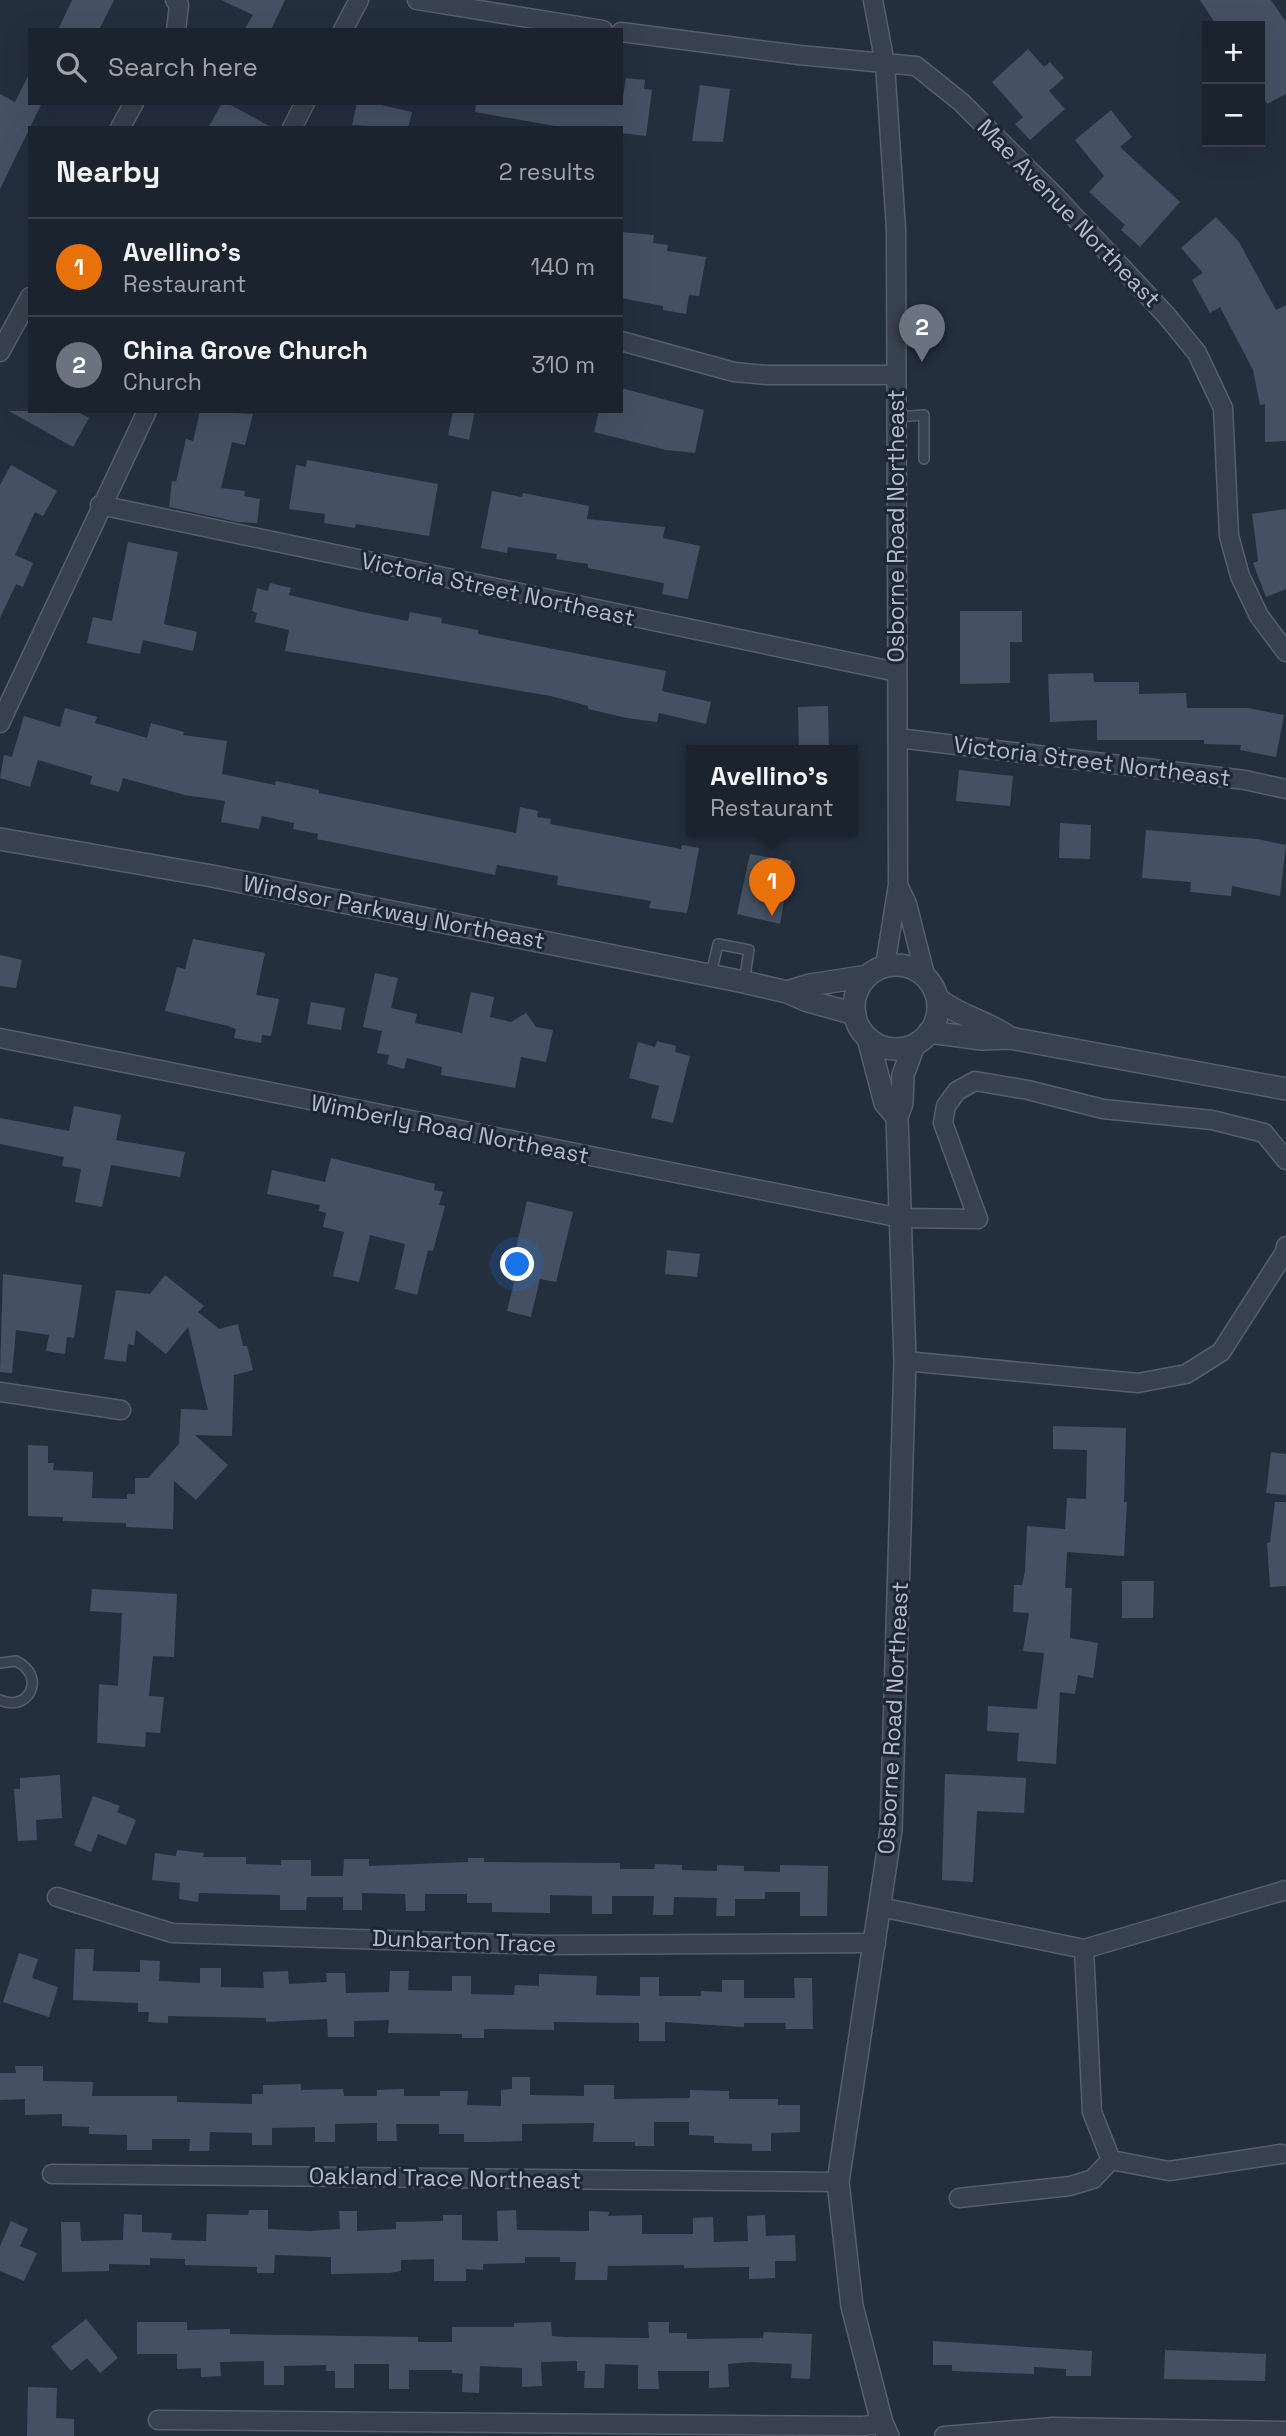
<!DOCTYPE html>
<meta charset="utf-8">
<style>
:root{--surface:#1b232e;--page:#282f3a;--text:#f1f3f6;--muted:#a0a4aa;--line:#39404a;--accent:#8ab4f8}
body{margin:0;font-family:"Space Grotesk",sans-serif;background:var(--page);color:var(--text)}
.controls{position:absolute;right:21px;top:21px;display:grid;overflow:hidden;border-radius:0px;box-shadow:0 7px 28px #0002}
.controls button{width:63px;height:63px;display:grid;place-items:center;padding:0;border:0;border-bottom:2px solid var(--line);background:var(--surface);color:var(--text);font:35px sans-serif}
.you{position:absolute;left:518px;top:1265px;width:24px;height:24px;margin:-18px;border:5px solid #fff;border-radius:50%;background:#1a73e8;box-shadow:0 0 0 10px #1a73e833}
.badge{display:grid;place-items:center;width:46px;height:46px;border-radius:50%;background:var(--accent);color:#fff;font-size:23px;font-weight:700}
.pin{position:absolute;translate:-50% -58px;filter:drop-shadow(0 2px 4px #0008)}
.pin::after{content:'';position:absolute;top:37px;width:24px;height:21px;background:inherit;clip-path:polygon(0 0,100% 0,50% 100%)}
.popup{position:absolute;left:686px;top:745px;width:172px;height:91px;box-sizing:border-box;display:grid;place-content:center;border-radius:0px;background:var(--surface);filter:drop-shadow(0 2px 5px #0005);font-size:23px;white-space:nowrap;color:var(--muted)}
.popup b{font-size:26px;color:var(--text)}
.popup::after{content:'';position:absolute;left:50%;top:100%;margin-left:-14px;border:14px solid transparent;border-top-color:var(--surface)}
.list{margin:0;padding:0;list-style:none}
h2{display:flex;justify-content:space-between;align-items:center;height:91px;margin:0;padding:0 28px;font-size:30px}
h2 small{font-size:23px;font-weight:400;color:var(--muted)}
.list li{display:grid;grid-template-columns:46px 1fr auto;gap:21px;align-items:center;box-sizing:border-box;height:98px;padding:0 28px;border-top:2px solid var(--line)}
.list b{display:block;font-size:26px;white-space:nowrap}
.list p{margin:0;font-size:23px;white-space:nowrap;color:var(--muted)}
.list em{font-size:23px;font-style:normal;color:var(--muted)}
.icon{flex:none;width:38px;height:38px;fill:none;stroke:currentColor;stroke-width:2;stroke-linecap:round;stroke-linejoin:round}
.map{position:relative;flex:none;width:1286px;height:2436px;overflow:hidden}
.search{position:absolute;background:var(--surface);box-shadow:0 7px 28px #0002;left:28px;top:28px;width:595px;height:77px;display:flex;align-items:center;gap:18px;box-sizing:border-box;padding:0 24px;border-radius:0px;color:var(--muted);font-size:26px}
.panel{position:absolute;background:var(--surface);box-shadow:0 7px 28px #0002;left:28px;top:126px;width:595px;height:287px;border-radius:0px}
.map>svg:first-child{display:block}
.building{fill:#455162}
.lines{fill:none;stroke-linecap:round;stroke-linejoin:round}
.service-casing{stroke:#565f6c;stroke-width:12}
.minor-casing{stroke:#565f6c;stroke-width:21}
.tertiary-casing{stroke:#565f6c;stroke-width:24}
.service{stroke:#38414e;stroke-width:9}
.minor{stroke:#38414e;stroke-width:18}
.tertiary{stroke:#38414e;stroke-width:21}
.labels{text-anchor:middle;stroke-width:6;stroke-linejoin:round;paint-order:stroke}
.street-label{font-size:23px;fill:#b4bcc9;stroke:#1d2633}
</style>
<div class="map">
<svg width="1286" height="2436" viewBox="0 0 1286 2436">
<rect width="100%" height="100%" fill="#242f3e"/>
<path class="building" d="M72,0H114L99,30H58Z
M221,0H285L271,30H244L253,15Z
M1200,0H1271L1286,22V94L1267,104L1260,91V26H1217Z
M1028,49L1044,67L1050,62L1064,78L1049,91L1065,109L1030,140L1015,124L1023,117L992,82Z
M30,72V103H42L0,189V94L15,102Z
M626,78L645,80L644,89L652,90L646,136L621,133V128H566L475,112L476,103H622Z
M700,85L730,89L723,142L692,141Z
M222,103H227L273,128H208Z
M357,103H373L412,112L408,128L352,125Z
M1111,110L1132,137L1120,147L1180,202L1140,247L1121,230L1125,225L1089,192L1104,176L1075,140Z
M1216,217L1239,242L1276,310L1286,305V441L1265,442V404L1260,405L1253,370L1220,307L1210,313L1192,280L1203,273L1181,248Z
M621,232L654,235L653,243L668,245L667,251L706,257L699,296L689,295L686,314L663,310V306L621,298Z
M621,388L704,410L695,453L666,450L594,432L599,411H621Z
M9,411H76L89,418L73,447Z
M200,411L253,414L245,445L232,442L221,488L245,491L244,496L260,499L257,523L238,522L169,507L172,481L176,482L186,439L193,441Z
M453,411H475L469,440L448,435Z
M307,460L438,484L429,536L356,524L355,528L324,523L325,514L289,509L296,465L306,467Z
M11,465L57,491L43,516L35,512L15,555L33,563L23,587L16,584L0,618V485Z
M492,491L522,497L523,493L589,506L587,519L665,527L663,538L700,546L688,599L662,594L664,583L588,568V564L556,559L557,554L508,547L507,553L481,548Z
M1286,509V589L1266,597L1253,563L1258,561L1252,514Z
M128,542L178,552L164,624L197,632L193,651L143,640L140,654L87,643L93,617L112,621Z
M270,583L291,588L289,595L362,612L408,621L410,612L442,618L441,623L478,630V634L666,671L662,691L711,702L706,724L659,713L657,722L627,718L588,709V706L551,696L285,651L289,630L255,622L257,613L252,611L257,588L268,591Z
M960,611H1022V642H1010V683L960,684Z
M1093,673L1094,682H1139V694L1186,693L1187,708H1248L1284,715L1276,757L1240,750L1241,745L1204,744V740H1097V720L1050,722L1048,674Z
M828,706L829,750H799L798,707Z
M65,708L97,717L95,723L147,738L151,723L184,732L183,735L227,741L222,774L275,785L276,781L319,790V793L516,833L520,807L538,811L537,817L551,819L550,824L681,849L682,845L699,848L687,913L649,908L651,901L557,885L558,876L497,865L495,875L317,839L318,834L293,829L294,823L262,816L259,829L221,822L225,801L185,795L123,778L119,792L90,784L92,776L38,760L30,787L0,778L4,755L12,757L24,716L60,727Z
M959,770L1013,776L1010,806L956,801Z
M1060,823L1091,825L1090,859L1059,858Z
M1146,830L1257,839L1286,845L1280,896L1232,886L1231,896L1190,892L1191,882L1142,878Z
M750,854L791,861L780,924L737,914Z
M193,939L265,953L256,995L279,999L271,1036L262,1035L261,1043L234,1038L236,1029L228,1026L165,1011L177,967L185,969Z
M0,955L22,960L16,988L0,986Z
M375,973L398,978L391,1008L417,1014L415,1023L462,1033L471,992L494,997L490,1017L511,1022L526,1013L536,1027L553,1030L546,1062L521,1057L515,1088L441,1075L442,1067L407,1058L404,1069L387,1064L389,1055L377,1053L382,1031L363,1027Z
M311,1002L345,1008L341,1030L307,1024Z
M657,1041L676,1046L675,1052L690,1056L673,1123L651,1118L659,1086L629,1078L638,1042L655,1047Z
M74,1106L121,1115L116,1140L185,1152L180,1177L111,1165L102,1207L75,1202L81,1169L62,1166L64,1157L0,1144V1118L69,1131Z
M331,1158L435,1184L434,1190L443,1192L439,1205L445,1206L433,1251L428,1250L417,1295L395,1289L405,1244L370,1235L359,1282L333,1276L344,1232L323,1227L326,1213L319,1211L320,1205L267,1194L272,1170L325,1182Z
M527,1201L573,1212L556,1282L540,1279L531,1317L507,1311L519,1262L513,1261Z
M667,1250L700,1254L697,1277L665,1274Z
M3,1274L82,1285L74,1338L67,1337L65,1354L46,1351L49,1335L16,1330L12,1373L0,1372Z
M165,1275L204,1306L198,1312L219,1329L238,1324L243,1346H247L253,1370L234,1375L232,1436L195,1435L228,1465L196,1500L174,1481L173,1529L126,1527V1523L63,1521V1517L28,1516V1445L48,1446V1463H54L53,1470L93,1472L92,1498L127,1499V1494H135V1478H148L179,1444L181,1409L208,1410L188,1327L166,1354L136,1330L134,1345L128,1344L126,1362L104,1359L116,1290L150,1294Z
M1053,1426L1126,1428L1124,1502H1127L1124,1556L1067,1552L1065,1588H1072L1070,1638L1098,1643L1093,1678L1078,1675L1075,1694L1060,1692L1056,1764L1017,1761L1019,1733L987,1731L988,1706L1037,1709L1044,1653L1023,1651L1029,1613L1013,1612L1014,1585H1022L1025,1571L1027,1526L1065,1529L1067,1498L1086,1499L1087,1450L1053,1449Z
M1271,1452L1286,1454V1495L1266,1493Z
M1275,1502H1286V1586L1270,1587L1267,1543L1270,1542Z
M1122,1581H1154L1153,1618H1122Z
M92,1589L177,1594L174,1657L153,1656L149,1696L164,1697L160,1733L146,1732L145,1747L97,1743L99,1684L118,1686L122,1613L90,1611Z
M945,1774L1026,1778L1024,1813L977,1811L973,1882L942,1880Z
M60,1775L62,1818L36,1820L37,1840L18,1841L14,1789H20V1778Z
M93,1796L120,1806L117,1812L136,1820L126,1845L98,1834L91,1852L74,1845Z
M177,1850L204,1853L203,1857H246V1864L281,1865V1860H311V1876H343L344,1859H369V1866L468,1862V1858H484V1862L620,1863V1869H654L655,1864L682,1865V1870L717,1871V1865L744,1866V1871L780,1872V1865L828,1866L827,1916H800V1892H765V1899H735V1916H716L717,1898L674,1897L673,1915H653L654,1896H612V1914H592V1896L550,1895V1913L492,1912V1903H467V1894H425V1911H406L405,1894L362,1893V1910H343V1897H307L306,1910H280V1895L199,1893L198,1902L179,1899L180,1883L152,1880L155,1853L176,1856Z
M75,1949H94L93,1971L140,1972V1960L160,1961L159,1981L200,1983V1968H221V1987L264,1988L263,1972L288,1971L289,1984L327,1982L326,1973H345L346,1993L389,1992L390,1971H409L408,1990L452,1991V1976H471V1994L514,1995L515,1985L539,1986V1974L597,1976L596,1995L640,1996V1977H659V1996H701V1991L722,1992V1980H744V1998H795L794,1978H812L813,2029H786L785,2023H744V2027L665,2022V2041H639V2023L554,2022V2030L484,2029V2038H462V2034L388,2033L389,2020L354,2021V2037H328L327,2019L266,2022V2018L168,2016V2023L148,2022L149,2012H138V2003L73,2000Z
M19,1953L38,1959L32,1978L58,1987L49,2017L3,2002Z
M15,2066H43V2081L93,2082L92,2096H177V2102L252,2104V2094H263V2085L301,2084V2090L343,2089L344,2096H377V2090L404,2089V2096H440V2091H468L467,2105L501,2106V2090L512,2089V2077H530V2095L584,2096V2085H614V2099L690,2098V2090L729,2091V2099H778V2105H800V2132L771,2133V2151H752V2144L714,2143V2136L689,2135V2122H654V2146H635V2142H593L594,2123L522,2124V2141L489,2142H464V2134H439V2124H396L397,2141H377V2123L335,2124V2142H315V2127L272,2128V2145H252V2133L210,2132L209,2151H189L190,2139H152V2150H127V2135L89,2134V2127L62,2126V2114L25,2115V2099L0,2100V2073H16Z
M249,2210H268V2229L310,2231L340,2229L339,2211H357V2231L396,2229V2222L443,2221V2215H462V2240L498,2241L497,2211L516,2210L517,2230L589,2231V2211L609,2212L608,2216L642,2215V2234H693V2218L713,2217L714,2242L748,2241L747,2216L765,2215L766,2236L795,2235L796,2261H775V2278L749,2279V2267L684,2268V2265L608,2266L607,2280H575L576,2262H560V2257H525V2263L483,2264V2270L466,2269V2281H434V2259L401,2260V2271L389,2273L331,2274V2257L275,2255L274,2273H257V2267L185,2265V2259L150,2258V2265L109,2264V2271L62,2272L61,2222H80L81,2241L123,2240L124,2214L142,2215V2232L172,2233L171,2240L206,2241L207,2214L248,2215Z
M11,2221L28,2229L20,2246L37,2253L24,2281L0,2271V2246Z
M86,2319L118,2358L100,2373L87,2358L71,2371L51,2347Z
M137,2322H187V2330L230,2329V2334L418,2337V2342H452V2327H514V2323L551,2322L552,2336L564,2337L649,2338L648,2322H669V2333H687V2339L763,2338L764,2332L812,2334L810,2379L791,2378L792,2364L751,2362L728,2364L729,2387L709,2388V2371H658L659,2389H638V2365L605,2364L604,2388H584L585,2371H577V2361L541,2362L542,2386L522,2387V2368L480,2366L479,2393L462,2392L463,2374L452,2373V2370H409V2389H389V2364H354V2388H335V2371H326V2365L284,2366V2385H264V2361L220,2362L221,2376L201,2377V2368L177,2369V2354H137Z
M933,2341L1092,2351L1091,2376H1066V2369L1034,2367V2374L952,2371V2365H933Z
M1165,2350L1266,2354L1265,2381L1164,2379Z
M28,2387L57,2388L56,2418L74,2419V2436H27Z"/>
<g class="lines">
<defs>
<path id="service" d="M897,417L924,415V459
M711,974L718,944L749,950L744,982
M0,1663L16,1661C47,1676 29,1713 0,1700"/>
<path id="minor" d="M175,0L179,5L176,30
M417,0L603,30
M873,0L885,64L896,229L898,885L885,966
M343,30L359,0
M621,32L799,55L916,66L961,102L1055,196L1166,315L1197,353L1223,408L1229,536L1240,576L1259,616L1286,652
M120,128L134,103
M292,128L305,103
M621,341L734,372L767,375H896
M0,352L30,297
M100,505L897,672
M0,723L147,411
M898,738L1245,780L1286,789
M898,885L907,904L925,975
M0,1038L901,1218L978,1219L943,1123L946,1106L957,1091L975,1081L1028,1090L1103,1109L1212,1120L1264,1133L1286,1160
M905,1361L1138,1383L1186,1374L1221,1352L1285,1252L1286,1246
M0,1392L121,1410
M57,1897L172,1933L543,1945L876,1943
M880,1907L1084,1949L1286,1890
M1084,1949L1092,2112L1111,2160L1169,2171L1281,2154
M52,2174L838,2182
M959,2198L1070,2186L1093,2179L1111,2160
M158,2420L863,2426L882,2423
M944,2436L1053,2427L1286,2431"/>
<path id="tertiary" d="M0,839L212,876L744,982L787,992L808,1001L855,1014
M854 1007a42 42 0 1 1 84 0a42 42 0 1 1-84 0Z
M787,992L810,985L868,976
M938,999C960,1017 987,1021 1010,1038
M929,1032L982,1039L1010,1038L1286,1089
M868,1038L885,1103L897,1117
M888,2436L882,2423L852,2306L838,2182L891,1830L905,1361L897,1117L902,1103L903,1075L914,1045"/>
</defs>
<use href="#service" class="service-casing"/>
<use href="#minor" class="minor-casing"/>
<use href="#tertiary" class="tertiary-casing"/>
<use href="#service" class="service"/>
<use href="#minor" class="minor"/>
<use href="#tertiary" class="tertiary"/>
</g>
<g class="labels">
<g class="street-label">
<text transform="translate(1069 213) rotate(46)" y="8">Mae Avenue Northeast</text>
<text transform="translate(896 526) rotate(-90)" y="8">Osborne Road Northeast</text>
<text transform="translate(498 589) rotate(12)" y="8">Victoria Street Northeast</text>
<text transform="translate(1092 761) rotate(7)" y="8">Victoria Street Northeast</text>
<text transform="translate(394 912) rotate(11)" y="8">Windsor Parkway Northeast</text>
<text transform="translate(450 1129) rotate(11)" y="8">Wimberly Road Northeast</text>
<text transform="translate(893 1718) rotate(-87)" y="8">Osborne Road Northeast</text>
<text transform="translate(464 1941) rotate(2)" y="8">Dunbarton Trace</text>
<text transform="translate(445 2178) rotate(1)" y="8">Oakland Trace Northeast</text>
</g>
</g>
</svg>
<div class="controls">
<button>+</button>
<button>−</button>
</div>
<div class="you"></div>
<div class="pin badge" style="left:772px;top:916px;background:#e8710a">1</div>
<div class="popup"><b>Avellino's</b>Restaurant</div>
<div class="pin badge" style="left:922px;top:362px;background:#6b7280">2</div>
<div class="search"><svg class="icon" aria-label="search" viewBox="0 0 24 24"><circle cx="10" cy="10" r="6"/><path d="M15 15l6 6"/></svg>Search here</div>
<section class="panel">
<h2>Nearby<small>2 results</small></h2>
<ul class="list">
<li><span class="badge" style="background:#e8710a">1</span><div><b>Avellino's</b><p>Restaurant</p></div><em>140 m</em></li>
<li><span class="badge" style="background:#6b7280">2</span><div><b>China Grove Church</b><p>Church</p></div><em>310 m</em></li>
</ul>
</section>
</div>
